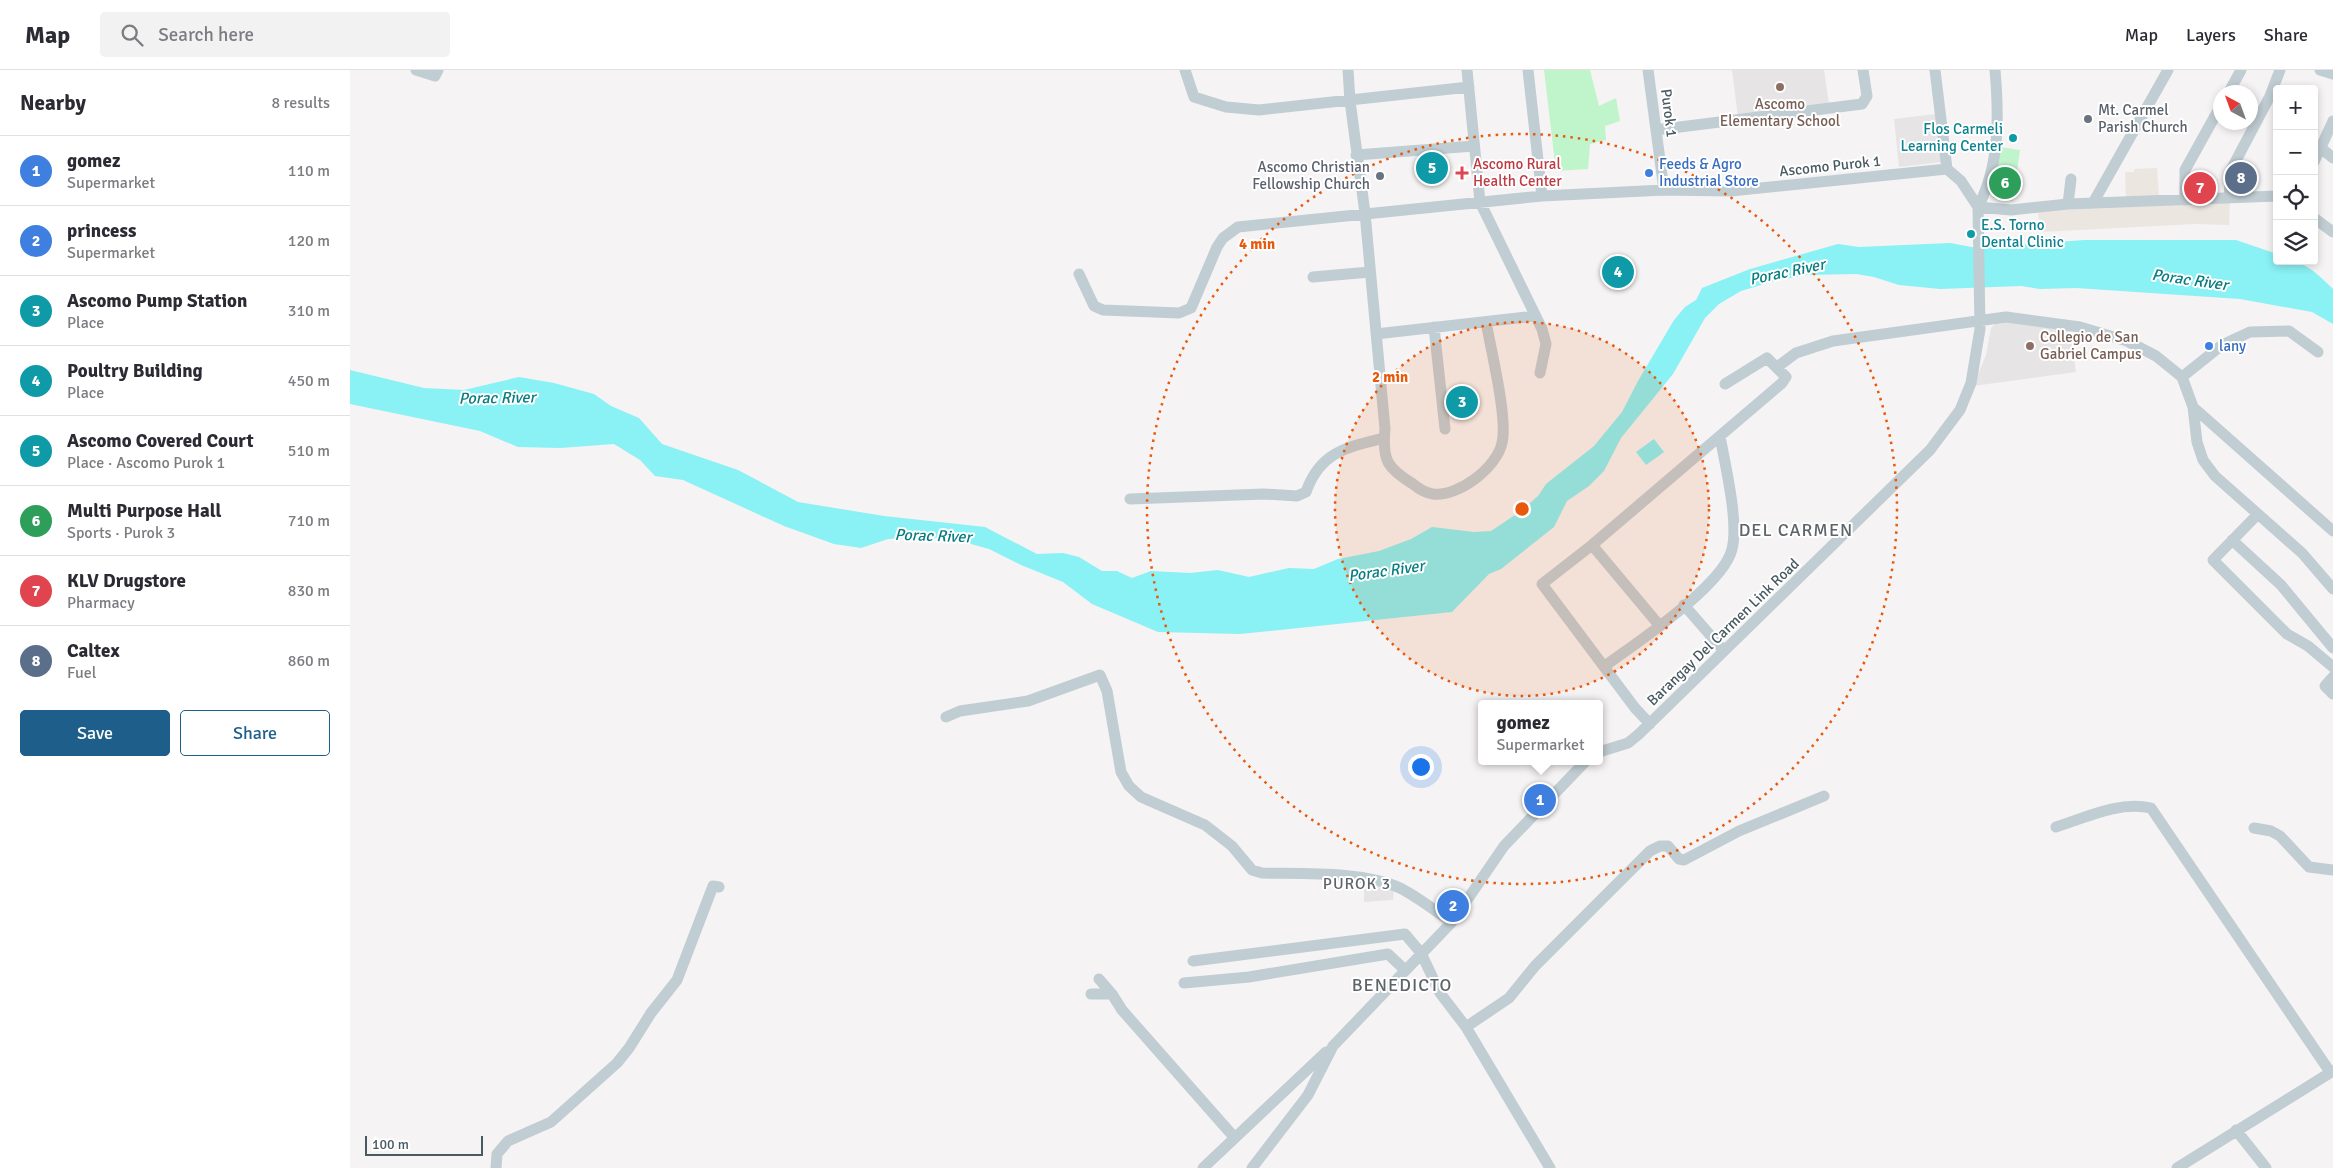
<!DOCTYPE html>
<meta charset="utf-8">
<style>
:root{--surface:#fff;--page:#f2f2f3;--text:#2b2b33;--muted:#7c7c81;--line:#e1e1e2;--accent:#1e5e8a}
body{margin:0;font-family:Signika,sans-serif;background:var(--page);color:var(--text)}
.controls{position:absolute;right:15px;top:15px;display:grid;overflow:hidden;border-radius:5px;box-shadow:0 2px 8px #0003}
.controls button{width:45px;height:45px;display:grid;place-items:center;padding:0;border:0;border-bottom:1px solid var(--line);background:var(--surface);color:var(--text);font:25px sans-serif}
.compass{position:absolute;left:1863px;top:15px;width:45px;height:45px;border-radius:50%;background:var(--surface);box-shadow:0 2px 8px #0003;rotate:319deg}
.scale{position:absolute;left:15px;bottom:12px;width:118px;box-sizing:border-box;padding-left:5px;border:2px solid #495b62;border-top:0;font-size:14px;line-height:18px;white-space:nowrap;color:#495b62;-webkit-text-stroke:4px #fff;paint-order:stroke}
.you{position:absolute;left:1070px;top:696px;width:18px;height:18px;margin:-12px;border:4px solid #fff;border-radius:50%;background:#1a73e8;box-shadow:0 0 0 8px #1a73e833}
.badge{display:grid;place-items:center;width:32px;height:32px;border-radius:50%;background:var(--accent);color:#fff;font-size:16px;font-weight:700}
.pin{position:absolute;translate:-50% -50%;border:2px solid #fff;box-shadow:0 1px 5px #0006}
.popup{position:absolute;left:1128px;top:630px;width:125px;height:65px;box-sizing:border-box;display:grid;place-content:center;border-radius:5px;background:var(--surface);filter:drop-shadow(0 1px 4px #0005);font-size:16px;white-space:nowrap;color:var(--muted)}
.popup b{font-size:19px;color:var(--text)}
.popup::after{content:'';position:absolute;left:50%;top:100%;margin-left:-10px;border:10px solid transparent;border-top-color:var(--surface)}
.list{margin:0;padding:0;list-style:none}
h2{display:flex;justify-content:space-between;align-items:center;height:65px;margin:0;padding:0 20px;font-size:21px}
h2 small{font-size:16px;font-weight:400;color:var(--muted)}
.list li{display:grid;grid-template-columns:32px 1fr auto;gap:15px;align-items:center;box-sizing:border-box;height:70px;padding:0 20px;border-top:1px solid var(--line)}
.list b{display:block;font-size:19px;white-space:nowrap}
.list p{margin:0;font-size:16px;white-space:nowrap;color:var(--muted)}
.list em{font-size:16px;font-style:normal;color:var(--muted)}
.actions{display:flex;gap:10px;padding:15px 20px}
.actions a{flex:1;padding:11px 0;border:1px solid var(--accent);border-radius:5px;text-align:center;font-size:18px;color:var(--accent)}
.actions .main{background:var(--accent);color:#fff}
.icon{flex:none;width:28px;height:28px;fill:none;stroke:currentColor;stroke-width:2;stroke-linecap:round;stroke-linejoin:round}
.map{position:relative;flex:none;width:1983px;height:1098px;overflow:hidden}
header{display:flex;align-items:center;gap:30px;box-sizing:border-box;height:70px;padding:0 25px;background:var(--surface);border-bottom:1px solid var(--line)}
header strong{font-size:24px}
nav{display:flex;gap:28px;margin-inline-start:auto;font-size:18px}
.search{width:350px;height:45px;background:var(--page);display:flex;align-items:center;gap:12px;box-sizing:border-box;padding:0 18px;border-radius:5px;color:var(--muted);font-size:19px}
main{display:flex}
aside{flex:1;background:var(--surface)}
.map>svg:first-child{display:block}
.commercial{fill:#ece6e0}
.education{fill:#e6e4e5}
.green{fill:#c0f4cb}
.water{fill:#8af1f4}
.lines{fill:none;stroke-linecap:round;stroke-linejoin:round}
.minor{stroke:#c0cdd3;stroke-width:11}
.ring{fill:none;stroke:#e8590c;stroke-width:2.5;stroke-dasharray:2.5 5}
.education-dot{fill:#8d6e63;stroke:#fff;stroke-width:2}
.worship-dot{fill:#6b7280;stroke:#fff;stroke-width:2}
.culture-dot{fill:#0f9aa8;stroke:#fff;stroke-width:2}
.health-dot{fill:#e0444e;stroke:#fff;stroke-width:2}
.shop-dot{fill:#3f7fe0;stroke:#fff;stroke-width:2}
.labels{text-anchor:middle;stroke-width:4;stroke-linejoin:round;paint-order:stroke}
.education-label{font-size:15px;fill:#785e54;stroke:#fff}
.worship-label{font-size:15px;fill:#5b616d;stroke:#fff;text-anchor:start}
.street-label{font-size:15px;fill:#495b62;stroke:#fff}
.culture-label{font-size:15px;fill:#0d838f;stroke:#fff;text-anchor:end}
.health-label{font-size:15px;fill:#be3a42;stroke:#fff;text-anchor:start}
.shop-label{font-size:15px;fill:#366cbe;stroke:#fff;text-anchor:start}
.water-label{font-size:16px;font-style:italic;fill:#077d81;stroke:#fff}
.neighbourhood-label{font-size:16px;letter-spacing:1px;fill:#5e6568;stroke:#fff}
.quarter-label{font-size:18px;letter-spacing:1px;fill:#5e6568;stroke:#fff}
.centre{fill:#e8590c;stroke:#fff;stroke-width:2.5}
.ring-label{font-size:15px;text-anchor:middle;font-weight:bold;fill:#e8590c;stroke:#fff;stroke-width:4;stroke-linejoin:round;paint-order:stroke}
</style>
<header>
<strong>Map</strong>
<div class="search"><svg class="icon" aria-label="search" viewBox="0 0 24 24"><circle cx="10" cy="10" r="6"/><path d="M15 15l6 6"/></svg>Search here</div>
<nav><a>Map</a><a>Layers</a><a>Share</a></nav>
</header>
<main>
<aside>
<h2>Nearby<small>8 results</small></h2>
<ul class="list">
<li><span class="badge" style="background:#3f7fe0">1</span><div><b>gomez</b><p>Supermarket</p></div><em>110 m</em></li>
<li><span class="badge" style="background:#3f7fe0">2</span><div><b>princess</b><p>Supermarket</p></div><em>120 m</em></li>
<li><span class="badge" style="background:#0f9aa8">3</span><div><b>Ascomo Pump Station</b><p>Place</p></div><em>310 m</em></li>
<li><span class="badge" style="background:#0f9aa8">4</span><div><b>Poultry Building</b><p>Place</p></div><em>450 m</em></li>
<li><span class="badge" style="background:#0f9aa8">5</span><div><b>Ascomo Covered Court</b><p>Place · Ascomo Purok 1</p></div><em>510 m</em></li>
<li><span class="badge" style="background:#2e9e5b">6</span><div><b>Multi Purpose Hall</b><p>Sports · Purok 3</p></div><em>710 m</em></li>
<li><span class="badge" style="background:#e0444e">7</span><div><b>KLV Drugstore</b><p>Pharmacy</p></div><em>830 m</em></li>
<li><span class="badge" style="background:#5c6f8a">8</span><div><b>Caltex</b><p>Fuel</p></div><em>860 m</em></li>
</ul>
<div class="actions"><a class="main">Save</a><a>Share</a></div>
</aside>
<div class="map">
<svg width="1983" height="1098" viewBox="0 0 1983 1098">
<rect width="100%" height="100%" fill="#f5f3f3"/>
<path class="commercial" d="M1807,98L1809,127L1776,129L1775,102H1784V99Z
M1880,131L1879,155L1845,154L1691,162L1688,142L1747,136Z"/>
<path class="education" d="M1382,0H1474L1479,34L1388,48Z
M1586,44L1592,92L1549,97L1544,49Z
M1648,251L1720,259L1726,302L1623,316L1636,285L1641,258Z
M1014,815L1044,819L1043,830L1014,832Z"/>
<path class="green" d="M1194,0H1240L1249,36L1266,28L1270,51L1255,56L1256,70L1240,74L1238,99L1206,101Z
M1650,77L1670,80L1663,131L1643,128Z"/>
<path class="water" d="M1734,170H1886L1927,184V191C1956,191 1963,200 1983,219V254L1962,242L1890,229L1726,218L1690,219L1671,216L1590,219L1549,215L1524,207L1506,204L1457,205L1424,211L1391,221L1369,234L1355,248L1323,304L1271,368L1254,401L1239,416L1217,431L1204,457L1151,499L1139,504L1102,542L890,564L808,562L742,534L713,512L671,495L639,479L614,472L578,467L538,469L511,478L484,474L434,456L333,410L305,406L290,390L264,374L210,378L168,377L130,361L0,334V300L74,318L114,320L169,307L204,313L244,324L261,336L289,348L312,374L388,400L448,432L534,446L635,457L687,484L713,483L729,487L752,501H767L782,508L801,501L840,503L868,500L899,507L939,498L964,499L988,489L1029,481L1061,469L1082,457L1124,462L1141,461L1171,441L1188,426L1196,414L1244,376L1272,342L1288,311L1324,250L1335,237L1346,230L1352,218L1400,199L1488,174L1509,177L1600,173L1627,178Z
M1304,369L1314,382L1296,395L1286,382Z"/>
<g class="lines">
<path class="minor" d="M66,0L85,6L88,0
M835,0L844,27L876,37L909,40L1119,17
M998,0L1000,31L1015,143L1035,359C1032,390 1037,398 1063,414C1069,419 1076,423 1083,424C1109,427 1147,397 1152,373C1158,349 1141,280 1136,252
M1117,0L1130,132L1192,259L1196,274L1190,303
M1178,0L1192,126
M1298,0L1314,120
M1585,0L1597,99
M1970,0L1983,4
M1879,22L1891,0
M1306,60L1512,34L1517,26L1513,0
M1971,78L1983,88
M1006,85L1124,76
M1964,92L1983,51
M1879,128L1881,100L1920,26L1930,0
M1835,130V100L1870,37
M1743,133L1818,0
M1718,134L1721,109
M1628,137L1661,140L1718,134L1927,126
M1628,137C1650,95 1649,46 1645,0
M1964,148L1983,162
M729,204L744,236L753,240L829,243L841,238L867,177L873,168L888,157L1192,126L1314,120L1381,121L1597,99
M963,207L1020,202
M1084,257L1095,359
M1026,264L1185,246
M1427,297L1446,283L1483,271L1656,247L1730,257L1777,271L1806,286L1832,307L1843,337L1847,372L1853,390L1865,406L1952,483L1983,519
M1832,307L1872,275L1900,262L1939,261L1968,282
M1843,337L1983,461
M780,429L914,424L947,426L956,422C970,382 997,377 1034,368
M1908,444L1863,490L1937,564L1958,576L1983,597
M1882,470L1931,515L1983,578
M1242,475L1309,555
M1334,535L1374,581
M1255,596C1286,573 1374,515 1382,479C1389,451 1375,395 1370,366
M1983,607L1975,616L1983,624
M596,647L610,641L678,631L750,605L757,621L771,702L779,716L791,727L855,755L882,776L902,800L912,803C951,804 1014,801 1050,818C1068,827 1085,841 1102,852
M1300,654L1285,638L1192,514L1242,475L1432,313L1436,307L1417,288L1375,314
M1249,682L1278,673L1289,664L1580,380L1610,340L1621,313L1630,259L1628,137L1611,111L1597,99
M1706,757C1737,747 1769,731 1801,738L1980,1002
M1904,758L1921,761L1930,766L1959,797L1983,800
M843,891L1055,864L1071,883L1090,923L1116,957L1200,1098
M749,909L762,924
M834,913L899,907L1038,884L1055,900
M741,924H762L772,940L884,1067
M1116,957L1159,928L1185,896L1300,781L1310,776H1318L1329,789L1334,790L1389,761L1474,726
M1886,1060L1916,1098
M146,1098L147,1084L158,1071L201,1052L267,993L279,978L301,943L327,910L363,816L369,817
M853,1098L976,982
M902,1098L958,1025L983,976L1102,852L1154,776L1236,691
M1827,1098L1983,1001"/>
</g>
<circle cx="1172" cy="439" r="187" fill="#e8590c" fill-opacity=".12"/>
<g class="ring">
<circle cx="1172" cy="439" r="187"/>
<circle cx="1172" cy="439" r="375"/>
</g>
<g class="education-dot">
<circle cx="1430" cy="17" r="5"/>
<circle cx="1680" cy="276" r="5"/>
</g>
<g class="worship-dot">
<circle cx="1738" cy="49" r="5"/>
<circle cx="1030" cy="106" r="5"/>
</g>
<g class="culture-dot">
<circle cx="1663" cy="68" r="5"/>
<circle cx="1621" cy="164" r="5"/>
</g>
<path class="health-dot" d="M1109.5 95.5h5v5h5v5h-5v5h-5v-5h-5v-5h5z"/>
<g class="shop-dot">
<circle cx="1299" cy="103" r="5"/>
<circle cx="1859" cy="276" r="5"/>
</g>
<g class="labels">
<g class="education-label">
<text x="1430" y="39">Ascomo<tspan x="1430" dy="17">Elementary School</tspan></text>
<text x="1690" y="272" text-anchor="start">Collegio de San<tspan x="1690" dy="17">Gabriel Campus</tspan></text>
</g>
<g class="worship-label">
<text x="1748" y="45">Mt. Carmel<tspan x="1748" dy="17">Parish Church</tspan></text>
<text x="1020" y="102" text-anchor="end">Ascomo Christian<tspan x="1020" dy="17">Fellowship Church</tspan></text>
</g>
<g class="street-label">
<text transform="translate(1319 43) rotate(83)" y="5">Purok 1</text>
<text transform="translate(1480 96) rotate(-6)" y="5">Ascomo Purok 1</text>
<text transform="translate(1373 562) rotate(-44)" y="5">Barangay Del Carmen Link Road</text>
</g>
<g class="culture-label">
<text x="1653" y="64">Flos Carmeli<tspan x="1653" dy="17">Learning Center</tspan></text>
<text x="1631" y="160" text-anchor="start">E.S. Torno<tspan x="1631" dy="17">Dental Clinic</tspan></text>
</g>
<g class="health-label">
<text x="1123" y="99">Ascomo Rural<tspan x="1123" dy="17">Health Center</tspan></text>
</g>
<g class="shop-label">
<text x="1309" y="99">Feeds &amp; Agro<tspan x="1309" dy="17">Industrial Store</tspan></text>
<text x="1869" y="281">lany</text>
</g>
<g class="water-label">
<text transform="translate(1437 201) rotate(-12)" y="6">Porac River</text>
<text transform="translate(1840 209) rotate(8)" y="6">Porac River</text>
<text transform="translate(147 327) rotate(-1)" y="6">Porac River</text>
<text transform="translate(583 465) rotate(2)" y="6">Porac River</text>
<text transform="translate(1036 500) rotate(-8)" y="6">Porac River</text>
</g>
<g class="neighbourhood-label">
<text x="1007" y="819">PUROK 3</text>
</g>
<g class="quarter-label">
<text x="1446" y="466">DEL CARMEN</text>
<text x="1052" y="921">BENEDICTO</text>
</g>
</g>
<circle cx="1172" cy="439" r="8" class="centre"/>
<g class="ring-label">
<text x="907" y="179">4 min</text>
<text x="1040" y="312">2 min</text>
</g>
</svg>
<div class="controls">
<button>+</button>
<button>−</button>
<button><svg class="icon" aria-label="locate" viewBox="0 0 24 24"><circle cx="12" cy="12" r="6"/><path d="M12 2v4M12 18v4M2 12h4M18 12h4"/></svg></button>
<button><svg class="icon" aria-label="layers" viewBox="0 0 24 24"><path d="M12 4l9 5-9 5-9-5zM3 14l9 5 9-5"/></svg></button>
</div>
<svg class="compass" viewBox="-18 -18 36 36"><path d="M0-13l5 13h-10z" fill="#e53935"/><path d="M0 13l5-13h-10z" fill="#7c7c81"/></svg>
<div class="scale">100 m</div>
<div class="you"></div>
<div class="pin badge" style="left:1190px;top:730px;background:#3f7fe0">1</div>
<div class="popup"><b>gomez</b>Supermarket</div>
<div class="pin badge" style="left:1103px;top:836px;background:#3f7fe0">2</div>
<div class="pin badge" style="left:1112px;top:332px;background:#0f9aa8">3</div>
<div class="pin badge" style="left:1268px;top:202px;background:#0f9aa8">4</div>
<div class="pin badge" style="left:1082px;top:98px;background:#0f9aa8">5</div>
<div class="pin badge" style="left:1655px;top:113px;background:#2e9e5b">6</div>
<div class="pin badge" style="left:1850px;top:118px;background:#e0444e">7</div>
<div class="pin badge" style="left:1891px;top:108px;background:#5c6f8a">8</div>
</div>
</main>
